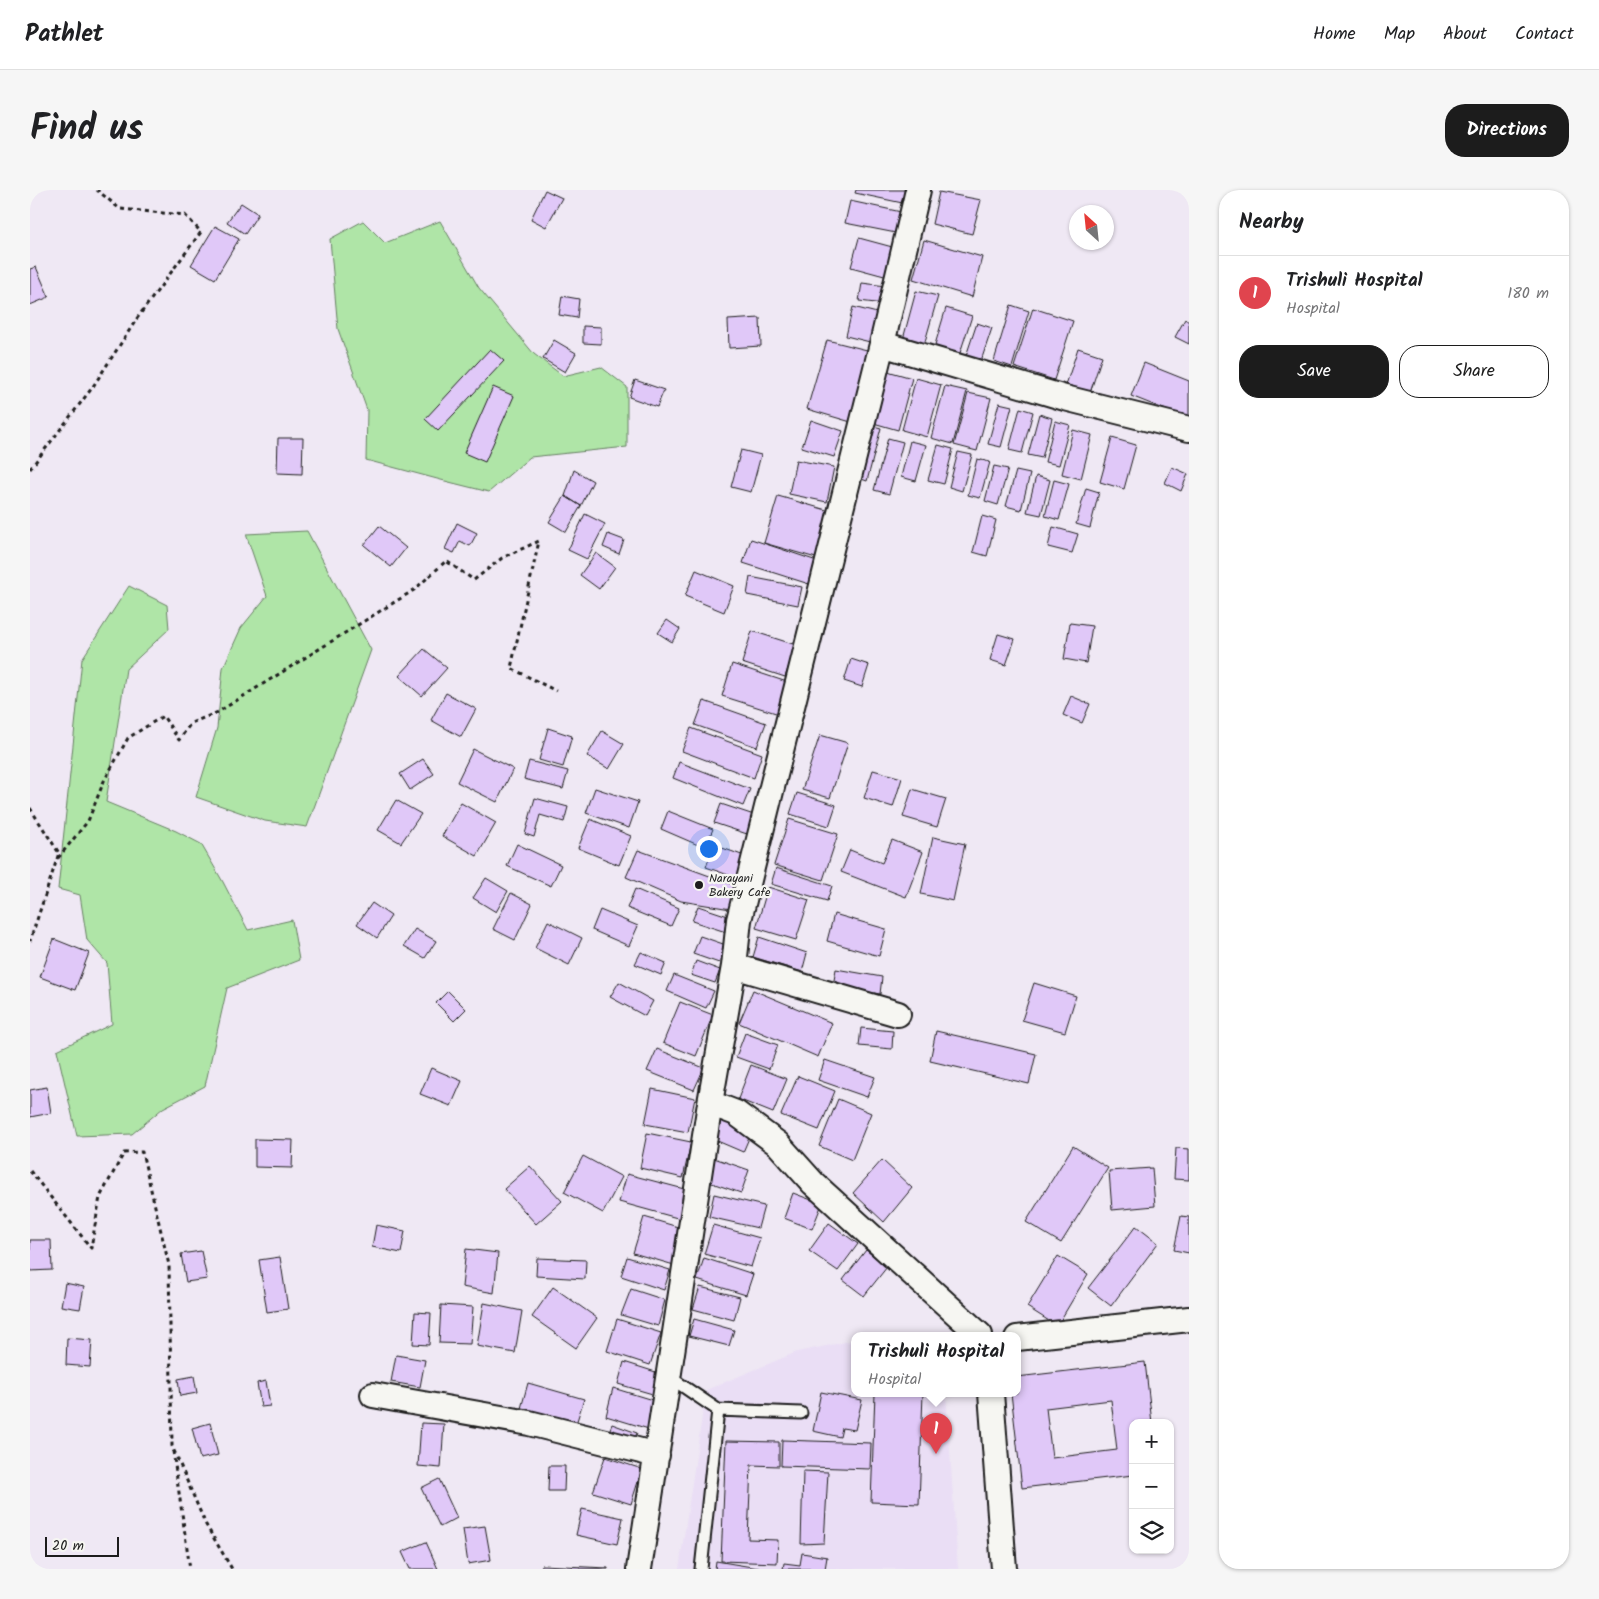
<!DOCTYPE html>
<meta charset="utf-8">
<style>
:root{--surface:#fff;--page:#f6f6f6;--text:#202124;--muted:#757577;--line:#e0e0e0;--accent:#1c1c1c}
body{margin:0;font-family:Kalam,sans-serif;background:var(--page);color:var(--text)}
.controls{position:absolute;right:15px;bottom:15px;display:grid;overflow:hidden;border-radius:10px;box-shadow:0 1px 4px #0004}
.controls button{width:45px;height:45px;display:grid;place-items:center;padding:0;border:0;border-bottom:1px solid var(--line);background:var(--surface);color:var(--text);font:25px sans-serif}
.compass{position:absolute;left:1039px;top:15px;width:45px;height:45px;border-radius:50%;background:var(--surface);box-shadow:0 1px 4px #0004;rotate:333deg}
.scale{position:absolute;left:15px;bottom:12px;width:74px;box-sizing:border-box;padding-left:5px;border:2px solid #1c1c1c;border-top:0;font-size:14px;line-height:18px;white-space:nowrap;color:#1c1c1c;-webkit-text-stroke:4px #f6f6f2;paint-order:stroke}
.you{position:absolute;left:678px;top:658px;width:18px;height:18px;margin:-12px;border:4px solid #fff;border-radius:50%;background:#1a73e8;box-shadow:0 0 0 8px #1a73e833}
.badge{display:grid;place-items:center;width:32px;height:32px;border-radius:50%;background:var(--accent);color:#fff;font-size:16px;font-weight:700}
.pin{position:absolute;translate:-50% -41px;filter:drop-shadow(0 1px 2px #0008)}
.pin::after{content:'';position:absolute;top:26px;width:18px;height:15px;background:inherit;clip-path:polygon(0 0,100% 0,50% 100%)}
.popup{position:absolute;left:821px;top:1142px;width:170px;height:65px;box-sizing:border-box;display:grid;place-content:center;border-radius:10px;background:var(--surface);filter:drop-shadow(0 1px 4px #0005);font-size:16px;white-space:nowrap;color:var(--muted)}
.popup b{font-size:19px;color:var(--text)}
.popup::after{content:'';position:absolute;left:50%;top:100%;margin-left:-10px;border:10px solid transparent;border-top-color:var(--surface)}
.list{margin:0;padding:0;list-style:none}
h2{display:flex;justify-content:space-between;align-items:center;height:65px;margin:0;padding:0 20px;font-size:21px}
h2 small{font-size:16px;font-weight:400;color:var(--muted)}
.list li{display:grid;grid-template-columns:32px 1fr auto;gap:15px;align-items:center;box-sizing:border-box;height:75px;padding:0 20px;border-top:1px solid var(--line)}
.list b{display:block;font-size:19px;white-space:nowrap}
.list p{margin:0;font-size:16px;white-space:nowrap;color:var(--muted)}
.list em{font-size:16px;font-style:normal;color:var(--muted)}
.actions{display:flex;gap:10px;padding:15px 20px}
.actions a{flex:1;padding:11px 0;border:1px solid var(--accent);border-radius:20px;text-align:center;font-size:18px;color:var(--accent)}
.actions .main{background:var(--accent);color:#fff}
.icon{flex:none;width:28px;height:28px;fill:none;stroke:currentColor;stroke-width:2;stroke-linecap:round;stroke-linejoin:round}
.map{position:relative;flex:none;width:1159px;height:1379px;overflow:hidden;border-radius:20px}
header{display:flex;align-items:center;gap:30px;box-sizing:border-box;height:70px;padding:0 25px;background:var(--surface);border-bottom:1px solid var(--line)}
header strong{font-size:24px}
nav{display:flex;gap:28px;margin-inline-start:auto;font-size:18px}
.intro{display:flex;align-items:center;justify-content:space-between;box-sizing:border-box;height:120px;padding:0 30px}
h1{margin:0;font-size:35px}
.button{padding:12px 22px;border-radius:20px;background:var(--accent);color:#fff;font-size:18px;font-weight:700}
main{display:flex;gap:30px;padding:0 30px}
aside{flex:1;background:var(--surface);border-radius:20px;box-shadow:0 1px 4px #0004}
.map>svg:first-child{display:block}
.built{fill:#eadef5;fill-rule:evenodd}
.green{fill:#afe5a7;stroke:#668062}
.building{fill:#e0c8f8;stroke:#1c1c1c;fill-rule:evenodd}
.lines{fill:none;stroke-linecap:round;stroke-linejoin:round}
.lane-casing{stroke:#1c1c1c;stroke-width:15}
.street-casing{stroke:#1c1c1c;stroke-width:28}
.path{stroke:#1c1c1c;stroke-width:3;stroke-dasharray:4 4;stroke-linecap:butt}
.lane{stroke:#f6f6f2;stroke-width:11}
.street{stroke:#f6f6f2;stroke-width:24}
.poi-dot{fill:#1c1c1c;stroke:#f6f6f2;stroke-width:2}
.labels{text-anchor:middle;stroke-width:4.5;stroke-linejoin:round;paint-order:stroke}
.poi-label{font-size:12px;fill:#1c1c1c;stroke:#f6f6f2;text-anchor:start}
</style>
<header>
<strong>Pathlet</strong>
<nav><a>Home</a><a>Map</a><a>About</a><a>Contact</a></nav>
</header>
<div class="intro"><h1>Find us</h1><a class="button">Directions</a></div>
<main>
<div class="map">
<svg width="1159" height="1379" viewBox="0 0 1159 1379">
<rect width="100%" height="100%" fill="#efe8f4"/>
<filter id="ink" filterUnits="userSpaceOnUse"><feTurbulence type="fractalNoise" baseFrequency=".02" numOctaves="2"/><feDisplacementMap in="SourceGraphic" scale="10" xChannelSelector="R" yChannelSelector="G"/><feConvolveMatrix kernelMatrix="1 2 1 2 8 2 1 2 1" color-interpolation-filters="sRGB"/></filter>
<g filter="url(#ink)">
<path class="built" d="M825,1150V1203H845L841,1312L889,1314L893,1203H916L928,1379H795L797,1367L772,1363L770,1375L754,1373L753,1379H734L687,1371L685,1379H649L676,1200L767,1162ZM792,1202L831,1210L825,1240L812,1238L810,1247L783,1241ZM752,1250L841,1253L840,1279L751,1276ZM696,1251L749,1253V1276L721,1275L718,1349L748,1350L747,1373L691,1371ZM773,1281L798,1282L794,1353L771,1354Z"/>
<path class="green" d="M333,31L355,53L410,31L449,98L504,164L533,186L571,177L597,197V257L500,267L459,302L411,290L336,270L337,220L308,139L300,49Z
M277,341L341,460L277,637L235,631L166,607L187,538L193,478L211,438L237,406L216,344Z
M99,396L137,415L139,439L96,479L76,612L146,641L171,654L193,692L218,740L262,730L269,770L197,798L175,896L133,918L102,944L47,946L27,860L82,834L77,773L57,750L50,705L28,699L52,469Z"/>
<path class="building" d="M515,0L532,8L516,37L501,29Z
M826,0H885L882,15L825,3Z
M909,2L951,10L942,44L902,34Z
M820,11L876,23L871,44L815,33Z
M211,13L228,24L215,44L197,32Z
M185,36L209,49L185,89L161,75Z
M829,48L866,58L858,87L821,77Z
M894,50L952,67L942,107L883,89Z
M6,77L19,107L0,115V79Z
M832,93L856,96L854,114L829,111Z
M886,101L908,106L894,155L872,153Z
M532,106L549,109L547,128L529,125Z
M981,115L999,121L982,177L964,171Z
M823,117L847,123L840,152L816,146Z
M916,118L942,126L929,166L904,158Z
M1003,118L1043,131L1024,190L984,177Z
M730,128L731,156L699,158L698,130Z
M1155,129L1159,132V154L1145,147Z
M947,133L962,138L949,177L934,172Z
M553,136L571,137V154L553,153Z
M524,150L546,163L535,182L513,169Z
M797,150L841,161L821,232L777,219Z
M1048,158L1072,166L1059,206L1035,198Z
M460,159L474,171L408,241L395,229Z
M1114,173L1159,191V229L1101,206Z
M854,180L882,188L868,240L840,232Z
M886,188L911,195L897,247L872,240Z
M605,190L634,200L627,217L599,207Z
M915,196L937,201L923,254L901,248Z
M463,197L484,206L455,272L434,263Z
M938,203L961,208L947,261L924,255Z
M969,213L982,216L971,257L958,254Z
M990,218L1003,222L992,263L979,260Z
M1009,224L1022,228L1012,268L998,265Z
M781,230L813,241L804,267L772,257Z
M1025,231L1040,235L1029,275L1015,272Z
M840,235L851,238L837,291L826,287Z
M1043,240L1062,245L1051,289L1032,284Z
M248,248H273L272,284L247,283Z
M858,248L873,252L859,304L844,300Z
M1082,248L1106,255L1094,299L1070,292Z
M880,251L896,255L886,291L871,287Z
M908,255L923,259L914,294L898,290Z
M711,260L731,265L721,302L701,297Z
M928,262L942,265L932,301L919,297Z
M947,269L960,272L950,308L938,305Z
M766,270L804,277L797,312L759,304Z
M964,276L978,279L968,315L955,311Z
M1142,277L1158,284L1151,301L1135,293Z
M544,280L563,291L551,316L535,306Z
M986,281L1000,284L991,320L976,316Z
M1006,286L1020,290L1011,325L997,322Z
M1024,290L1039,294L1029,330L1015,326Z
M1056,298L1069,302L1060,338L1046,334Z
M535,306L551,316L536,342L519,332Z
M748,306L800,321L786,368L734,353Z
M555,324L575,334L557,369L538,360Z
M952,326L966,330L957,366L943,362Z
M427,333L447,343L440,356L430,351L424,363L415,359Z
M349,336L376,358L361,377L334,355Z
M1023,337L1048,344L1042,363L1018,357Z
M578,344L594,350L589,364L573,357Z
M721,349L787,371L779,394L713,373Z
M566,363L585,377L569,399L550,385Z
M666,380L704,396L694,422L655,406Z
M720,387L772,397L768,415L717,405Z
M637,430L650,439L642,452L628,443Z
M1040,433L1062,436L1056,473L1034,469Z
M722,441L766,455L755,487L712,473Z
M968,444L985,449L976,475L960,470Z
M394,459L417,478L392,506L369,486Z
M821,469L839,475L832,497L814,491Z
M702,474L760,493L749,524L692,506Z
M416,503L446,519L431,547L401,530Z
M1041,506L1060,514L1052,533L1033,525Z
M674,511L736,533L727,557L665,535Z
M518,538L542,546L533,577L509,570Z
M661,538L732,564L724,588L652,561Z
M572,541L594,554L579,579L557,566Z
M790,545L818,553L800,608L772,600Z
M443,559L483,579L467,612L427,592Z
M393,569L404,584L380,600L370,584Z
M499,571L538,581L533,599L494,589Z
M649,572L720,599L713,616L643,588Z
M843,580L872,588L863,617L834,608Z
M565,598L608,612L599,638L556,623Z
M882,599L916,609L907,637L873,627Z
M767,603L806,615L799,636L760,624Z
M505,608L538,617L534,632L510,625L504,647L495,644Z
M366,610L391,624L371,653L348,640Z
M431,613L466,633L447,666L412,646Z
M691,614L730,627L723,646L684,633Z
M638,621L683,639L675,658L631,639Z
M560,629L601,646L589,675L548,658Z
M759,629L808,644L793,690L744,675Z
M903,647L935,654L923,711L891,704Z
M862,650L893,662L876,707L811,682L820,660L852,673Z
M487,654L531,675L521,696L477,676Z
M684,655L720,668L712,690L676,677Z
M608,660L710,697L701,719L651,711L596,687Z
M746,678L802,696L797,711L741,694Z
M456,688L478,701L466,722L443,708Z
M738,697L779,710L766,750L726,738Z
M605,699L649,718L641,736L597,718Z
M481,703L502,714L485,750L463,739Z
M342,713L361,726L347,748L327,734Z
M668,716L704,728L699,743L662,731Z
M570,720L608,736L599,756L562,740Z
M804,724L856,739L849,766L797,751Z
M518,731L552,748L539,775L505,758Z
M385,739L406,751L395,768L374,756Z
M670,746L696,755L689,773L663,764Z
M729,747L777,763L772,782L723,767Z
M24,749L59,763L45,800L10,787Z
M611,762L636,773L631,785L605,774Z
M666,771L690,780L685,793L661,785Z
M806,779L852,787L850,804L803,796Z
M644,785L684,801L676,818L637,801Z
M589,792L623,811L615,826L580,807Z
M1004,793L1046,806L1035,842L992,830Z
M723,800L802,833L788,867L709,833Z
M418,801L436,819L424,831L406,813Z
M650,812L683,825L666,866L633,853Z
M831,838L863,841L862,859L829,856Z
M906,841L1006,864L999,894L900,871Z
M715,843L748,855L739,879L706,867Z
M627,859L674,878L664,900L617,881Z
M795,870L845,887L837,907L788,890Z
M721,875L757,889L743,923L708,909Z
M401,878L432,891L421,916L390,904Z
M768,886L805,901L789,940L751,925Z
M17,897L21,923L0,927V900Z
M622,899L665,908L658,942L615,934Z
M808,909L841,923L822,970L789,956Z
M687,926L722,941L713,962L678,947Z
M617,943L661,952L653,988L610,978Z
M225,949L263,950L262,978L225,977Z
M1043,956L1078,978L1031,1053L996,1032Z
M1146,958L1159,959V990L1144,989Z
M553,966L592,987L573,1023L534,1002Z
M684,968L719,980L711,1003L676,991Z
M852,970L882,998L854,1032L823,1003Z
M500,976L532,1011L506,1034L474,999Z
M1122,978L1125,1016L1082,1020L1079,981Z
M597,984L658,1000L651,1029L589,1012Z
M763,1003L792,1014L782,1039L754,1028Z
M684,1004L734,1016L728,1038L679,1027Z
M1151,1026L1159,1027V1063L1144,1060Z
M614,1027L655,1039L644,1075L603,1063Z
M799,1033L828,1054L808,1081L779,1061Z
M346,1035L375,1041L371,1063L342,1057Z
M683,1035L730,1048L721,1077L674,1064Z
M1106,1036L1128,1053L1081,1116L1058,1098Z
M0,1050H21L22,1080L0,1081Z
M436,1059L468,1063L464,1103L432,1097Z
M836,1060L857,1077L834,1106L813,1090Z
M171,1061L177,1089L156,1092L151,1064Z
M1028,1066L1058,1084L1027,1136L997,1117Z
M250,1067L258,1119L237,1122L229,1070Z
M597,1067L640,1080L634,1100L591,1086Z
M507,1068L556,1070L555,1089L506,1086Z
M674,1068L723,1084L716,1105L667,1090Z
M35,1093L54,1097L50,1119L31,1116Z
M523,1097L567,1128L546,1158L502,1127Z
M670,1097L710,1107L704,1130L663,1119Z
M601,1099L635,1110L628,1136L591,1125Z
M454,1113L492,1121L485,1163L447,1156Z
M411,1115L443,1117L440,1154L409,1153Z
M385,1122L401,1123L399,1155L383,1154Z
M587,1129L631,1143L620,1175L577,1161Z
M664,1129L704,1140L699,1156L659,1146Z
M37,1148L62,1150L60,1177L36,1175Z
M366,1165L395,1170L390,1197L361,1192Z
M594,1172L632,1184L626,1205L588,1194Z
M1115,1172L1122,1233H1103V1285L992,1298L981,1203H987V1187ZM1081,1210L1087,1260L1022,1268L1016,1218Z
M164,1186L167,1203L150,1206L148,1189Z
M236,1191L240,1216L231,1217L227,1193Z
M498,1193L554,1209L545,1237L490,1222Z
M583,1198L629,1212L622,1240L576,1226Z
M791,1202L832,1210L825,1240L812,1238L810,1247L783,1241Z
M845,1203H893L889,1314L841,1312Z
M180,1233L188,1265L170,1269L162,1238Z
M391,1233L414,1234L411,1278L388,1276Z
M582,1234L607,1243L602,1254L578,1244Z
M752,1250L841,1253L840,1279L751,1276Z
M696,1251L749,1252V1276L721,1275L718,1349L748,1350L747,1373L691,1371Z
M575,1267L612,1279L601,1314L563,1302Z
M519,1276H535L534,1301H518Z
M773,1281L798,1282L794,1353L771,1354Z
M409,1289L427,1328L410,1337L391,1298Z
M552,1319L593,1328L587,1354L546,1345Z
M455,1336L461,1370L438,1374L433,1339Z
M396,1352L408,1379H380L372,1362Z
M772,1363L797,1367L795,1379H753L754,1373L770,1375Z
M686,1371L734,1379H685Z
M512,1375L578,1378V1379H511Z"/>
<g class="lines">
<defs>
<path id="lane" d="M638,1186L688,1220L671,1379
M688,1220L771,1223"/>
<path id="street" d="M852,154L1035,208L1159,239
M704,776L868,824
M680,913L706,923L748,954L783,993L950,1145
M987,1148L1159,1129
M961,1203L974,1379
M343,1205L499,1233L627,1265
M609,1379L680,913L704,776L709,730L852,154L888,0"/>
</defs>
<use href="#lane" class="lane-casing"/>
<use href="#street" class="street-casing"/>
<path class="path" d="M0,279L62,198L108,127L171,42L155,25L90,19L67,0
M0,618L29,663L0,751
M28,668L58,631L74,591L98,548L133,526L149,550L161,533L188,522L384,400L416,371L444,390L472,368L509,351L481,478L526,501
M0,981L61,1058L70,1007L94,963L112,962L139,1075L142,1256L176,1335L202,1379
M143,1261L160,1379"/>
<use href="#lane" class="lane"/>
<use href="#street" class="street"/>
</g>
</g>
<circle class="poi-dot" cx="669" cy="695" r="5"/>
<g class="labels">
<g class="poi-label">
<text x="679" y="692">Narayani<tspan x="679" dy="14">Bakery Cafe</tspan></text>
</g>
</g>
</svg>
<div class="controls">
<button>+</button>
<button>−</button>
<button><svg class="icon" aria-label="layers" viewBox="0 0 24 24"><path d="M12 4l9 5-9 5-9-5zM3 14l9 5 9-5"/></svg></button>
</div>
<svg class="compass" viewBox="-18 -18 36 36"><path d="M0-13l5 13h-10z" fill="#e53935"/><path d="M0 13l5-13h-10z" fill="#757577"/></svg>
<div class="scale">20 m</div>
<div class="you"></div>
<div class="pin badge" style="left:906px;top:1264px;background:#e0444e">1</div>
<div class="popup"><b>Trishuli Hospital</b>Hospital</div>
</div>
<aside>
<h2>Nearby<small></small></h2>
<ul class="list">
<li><span class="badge" style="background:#e0444e">1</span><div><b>Trishuli Hospital</b><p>Hospital</p></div><em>180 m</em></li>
</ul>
<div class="actions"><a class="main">Save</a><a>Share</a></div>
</aside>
</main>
